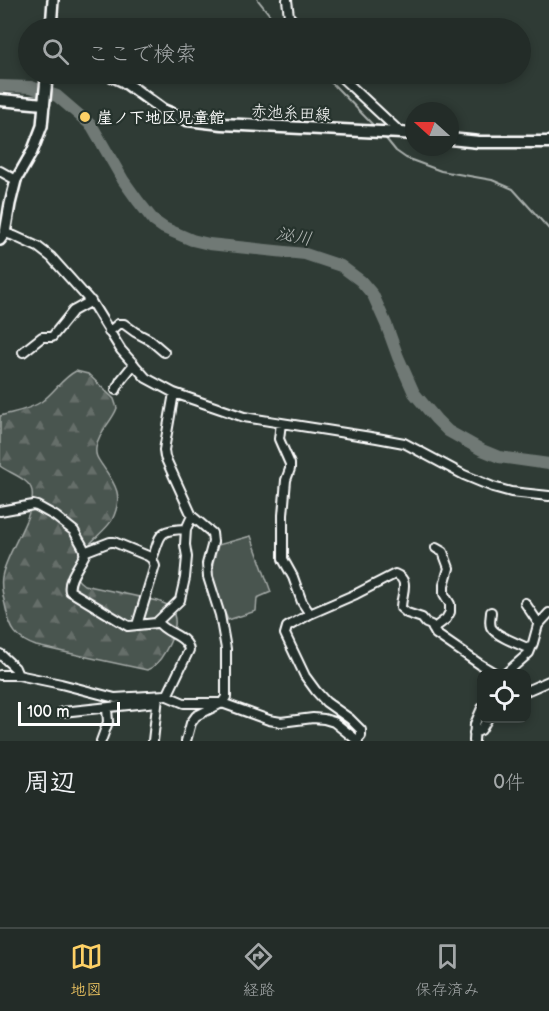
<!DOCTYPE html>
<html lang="ja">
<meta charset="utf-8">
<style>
:root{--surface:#232c28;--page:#2f3834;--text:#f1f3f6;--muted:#a3a7a8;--line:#404845;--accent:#ffd166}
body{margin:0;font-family:"Balsamiq Sans","Klee One",sans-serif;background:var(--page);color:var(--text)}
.controls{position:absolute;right:18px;bottom:18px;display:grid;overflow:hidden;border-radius:12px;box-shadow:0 3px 9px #0003}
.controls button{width:54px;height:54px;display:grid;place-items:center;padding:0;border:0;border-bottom:2px solid var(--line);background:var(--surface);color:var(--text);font:30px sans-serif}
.compass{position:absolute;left:405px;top:102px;width:54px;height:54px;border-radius:50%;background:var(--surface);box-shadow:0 3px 9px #0003;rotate:291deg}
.scale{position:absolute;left:18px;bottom:15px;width:102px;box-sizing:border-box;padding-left:6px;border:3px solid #fff;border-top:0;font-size:16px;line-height:21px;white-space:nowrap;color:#fff;-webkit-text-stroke:4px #26332d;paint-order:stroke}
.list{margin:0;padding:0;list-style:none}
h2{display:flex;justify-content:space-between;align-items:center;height:78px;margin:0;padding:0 24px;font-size:26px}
h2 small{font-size:20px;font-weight:400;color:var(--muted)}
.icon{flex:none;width:33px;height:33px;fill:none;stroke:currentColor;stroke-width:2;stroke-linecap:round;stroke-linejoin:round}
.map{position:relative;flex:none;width:549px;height:741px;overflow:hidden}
.search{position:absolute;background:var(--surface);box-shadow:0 3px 9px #0003;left:18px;right:18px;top:18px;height:66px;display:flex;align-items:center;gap:15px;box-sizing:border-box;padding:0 21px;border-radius:33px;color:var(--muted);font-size:22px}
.sheet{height:186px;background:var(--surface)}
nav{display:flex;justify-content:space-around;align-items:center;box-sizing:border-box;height:84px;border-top:2px solid var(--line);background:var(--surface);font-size:16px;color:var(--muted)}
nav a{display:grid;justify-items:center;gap:3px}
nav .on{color:var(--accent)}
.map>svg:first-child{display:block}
.forest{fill:url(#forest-firs);stroke:#a4aaa7;stroke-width:1.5}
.park{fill:#4a544f;stroke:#a4aaa7;stroke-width:1.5}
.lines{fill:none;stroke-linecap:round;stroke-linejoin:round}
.stream{stroke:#a9afac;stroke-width:2}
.river{stroke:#707975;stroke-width:12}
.minor-casing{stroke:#fff;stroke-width:12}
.tertiary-casing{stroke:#fff;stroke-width:14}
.secondary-casing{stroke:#fff;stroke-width:15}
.minor{stroke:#26332d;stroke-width:8}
.tertiary{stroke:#26332d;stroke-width:9}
.secondary{stroke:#26332d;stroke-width:10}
.poi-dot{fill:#ffd166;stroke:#26332d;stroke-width:2}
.labels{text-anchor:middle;stroke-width:4.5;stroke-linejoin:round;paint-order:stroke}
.street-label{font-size:16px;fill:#fff;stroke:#26332d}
.poi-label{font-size:16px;font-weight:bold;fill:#fff;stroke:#26332d;text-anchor:start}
.water-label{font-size:18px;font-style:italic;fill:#b8bcba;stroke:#26332d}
</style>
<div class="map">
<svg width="549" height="741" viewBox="0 0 549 741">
<defs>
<pattern id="forest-firs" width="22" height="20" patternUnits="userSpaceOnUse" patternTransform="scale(1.5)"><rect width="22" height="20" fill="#4a544f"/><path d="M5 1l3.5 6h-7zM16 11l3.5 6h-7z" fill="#656e69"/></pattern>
</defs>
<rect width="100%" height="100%" fill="#2f3b35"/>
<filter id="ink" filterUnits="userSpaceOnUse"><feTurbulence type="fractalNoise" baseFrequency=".0167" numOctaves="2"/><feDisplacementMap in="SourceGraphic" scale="12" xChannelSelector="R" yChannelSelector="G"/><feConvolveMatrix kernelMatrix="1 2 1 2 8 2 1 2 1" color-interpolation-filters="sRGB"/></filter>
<g filter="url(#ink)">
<path class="forest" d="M76,371L88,374L114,399L117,408C112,422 98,432 96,448C95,456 98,459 102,465C116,485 124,496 112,520C103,536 54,565 84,585L158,601L170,606C173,611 176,618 175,625C174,638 160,666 147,670L36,646C16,639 10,629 6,609C4,599 0,588 2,577C6,552 36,515 32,491C30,479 9,473 0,466V416C14,412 29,410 41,402C54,393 62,378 76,371Z"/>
<path class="park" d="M251,536L271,592L257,598L256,611L228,620C222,606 210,583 212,569C213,561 216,553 218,545Z"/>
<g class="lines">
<path class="stream" d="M258,0L280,28
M320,74L334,85L375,127
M383,135L396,151L406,158L441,171L492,180L513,189L549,229"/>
<path class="river" d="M0,86L31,87L57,96L92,126L123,180L138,201L154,221L164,228L192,240L209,244L305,254L341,266L361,281L373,295L386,324L398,357L414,393L436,419L448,431L482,450L499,457L549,464"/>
<defs>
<path id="minor" d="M287,0L289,16L299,28
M338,74L401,133
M0,171L16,180
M5,233L14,236L38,247L51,257L92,303L121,350L146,378L174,393L244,417L377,438L404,443L464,475L493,487L511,492L549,496
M109,332L118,324H124L135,332L150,340L164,352
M23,352L42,337H52L73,311L91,301
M116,390L121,380L134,364
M174,393L164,450L165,457L192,516L212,533L213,542L207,564L208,577L220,615L226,649V697L222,703L196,716L191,723L186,741
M281,423L279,439L290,464V469L286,480L283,515V559L293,577L302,602L310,614
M0,511L33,505L37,506L55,516L74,531L83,547L85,554C80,565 67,580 70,591L128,626L156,623L180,600L185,578L187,557L185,545L186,529L192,516
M84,552L110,542H114L148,556L152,559L155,566L137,625
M152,559C162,534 156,530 186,529
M525,603L539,624
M491,612C491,616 489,622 491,627C495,636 521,645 530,649
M158,622C166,634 187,635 189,650L167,696
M433,629L446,619L450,612V604L444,594V585L449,568L443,552L436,548
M0,654L15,668L18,675
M505,674L529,653L533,643L538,625L549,613
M0,675H18L61,684L115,698L165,695L184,703H222L269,720L281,722L313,718L324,719L334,722L358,741
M526,691L549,681
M62,712L157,702
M474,733L481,730L488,718
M357,740L361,736V730L350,719L326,702L316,691L305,676L285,634L287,627L310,614L356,594L395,574C411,580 401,594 401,608L407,613L422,618L426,623L431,625L436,634L481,665L496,674
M101,741L108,722L107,708
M153,741L158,697
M474,741L475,724L482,708"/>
<path id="tertiary" d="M51,28L53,0
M0,240L5,233L10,204L16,180L32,152L42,126L44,104"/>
<path id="secondary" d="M108,74L123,81L163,110L187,120L222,124L401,133L414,134
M0,100L44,104L47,74
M450,139L479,142H549"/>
</defs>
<use href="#minor" class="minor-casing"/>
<use href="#tertiary" class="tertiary-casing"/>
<use href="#secondary" class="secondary-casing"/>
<use href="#minor" class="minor"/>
<use href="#tertiary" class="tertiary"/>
<use href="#secondary" class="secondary"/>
</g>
</g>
<circle class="poi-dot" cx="85" cy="117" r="6"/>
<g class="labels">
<g class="street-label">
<text transform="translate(291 112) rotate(3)" y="6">赤池糸田線</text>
</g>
<g class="poi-label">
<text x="97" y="123">崖ノ下地区児童館</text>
</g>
<g class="water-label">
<text transform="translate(294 236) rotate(10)" y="6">泌川</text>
</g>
</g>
</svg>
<div class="controls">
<button><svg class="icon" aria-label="locate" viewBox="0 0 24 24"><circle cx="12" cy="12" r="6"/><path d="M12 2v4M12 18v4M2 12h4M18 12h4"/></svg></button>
</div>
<svg class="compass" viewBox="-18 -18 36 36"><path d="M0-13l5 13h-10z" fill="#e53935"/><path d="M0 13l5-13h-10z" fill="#a3a7a8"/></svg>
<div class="scale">100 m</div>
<div class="search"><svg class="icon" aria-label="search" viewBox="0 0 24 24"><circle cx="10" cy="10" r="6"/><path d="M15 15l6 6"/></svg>ここで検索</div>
</div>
<section class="sheet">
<h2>周辺<small>0件</small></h2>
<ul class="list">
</ul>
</section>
<nav>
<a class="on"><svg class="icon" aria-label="map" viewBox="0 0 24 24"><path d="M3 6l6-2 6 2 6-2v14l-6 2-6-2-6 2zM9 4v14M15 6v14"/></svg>地図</a>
<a><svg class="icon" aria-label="directions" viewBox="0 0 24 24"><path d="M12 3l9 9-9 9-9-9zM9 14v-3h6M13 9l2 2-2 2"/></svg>経路</a>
<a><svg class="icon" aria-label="saved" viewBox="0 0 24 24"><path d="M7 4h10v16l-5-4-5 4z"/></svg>保存済み</a>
</nav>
